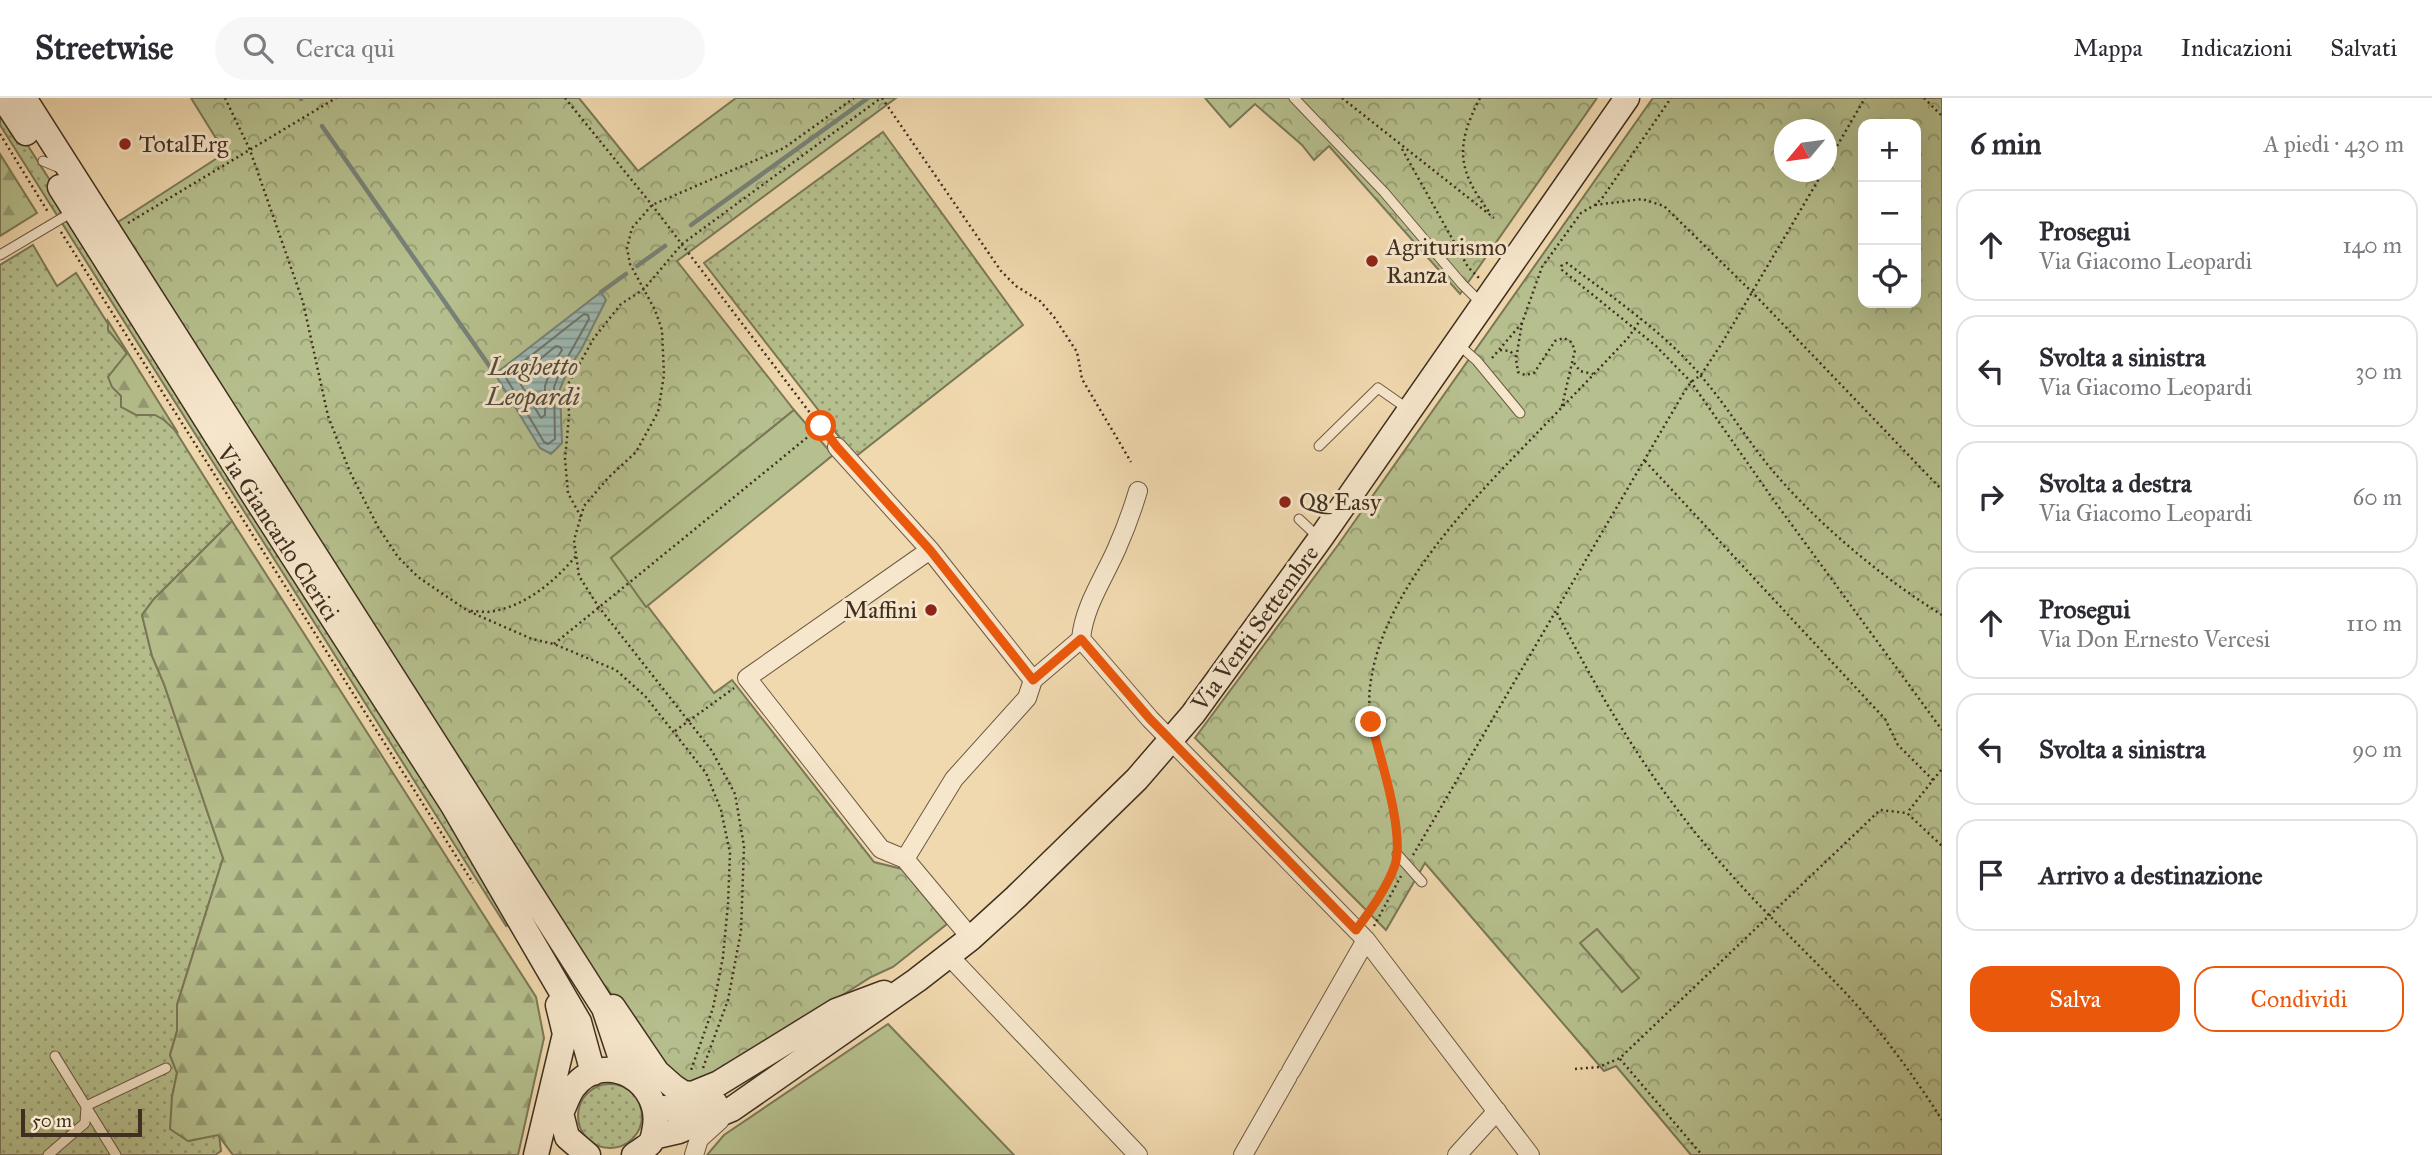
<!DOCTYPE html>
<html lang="it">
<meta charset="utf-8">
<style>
:root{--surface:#fff;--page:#f7f7f7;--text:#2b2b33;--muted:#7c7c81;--line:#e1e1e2;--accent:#ea580c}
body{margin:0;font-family:"IM FELL Great Primer",serif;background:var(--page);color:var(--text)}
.controls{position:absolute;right:21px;top:21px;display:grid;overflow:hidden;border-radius:14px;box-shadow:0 7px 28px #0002}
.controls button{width:63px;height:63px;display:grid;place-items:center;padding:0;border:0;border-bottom:2px solid var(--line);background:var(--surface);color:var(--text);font:35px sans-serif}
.compass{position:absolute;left:1774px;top:21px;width:63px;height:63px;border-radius:50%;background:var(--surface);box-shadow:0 7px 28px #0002;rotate:241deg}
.scale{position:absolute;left:21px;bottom:18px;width:121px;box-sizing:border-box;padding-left:7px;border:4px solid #402f20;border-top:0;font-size:19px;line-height:24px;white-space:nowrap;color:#402f20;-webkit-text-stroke:5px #f6e6cb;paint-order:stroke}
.stop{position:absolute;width:21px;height:21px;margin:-16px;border:5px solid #ea580c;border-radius:50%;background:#fff}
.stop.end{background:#ea580c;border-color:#fff;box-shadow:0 2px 7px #0008}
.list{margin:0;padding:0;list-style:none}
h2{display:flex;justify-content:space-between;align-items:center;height:91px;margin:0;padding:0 28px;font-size:30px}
h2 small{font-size:23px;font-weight:400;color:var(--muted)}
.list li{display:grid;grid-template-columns:46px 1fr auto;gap:21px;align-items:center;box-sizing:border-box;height:112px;margin:0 14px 14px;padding:0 14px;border:2px solid var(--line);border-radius:21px}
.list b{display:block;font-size:26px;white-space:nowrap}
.list p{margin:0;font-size:23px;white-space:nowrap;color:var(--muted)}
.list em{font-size:23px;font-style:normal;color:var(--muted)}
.actions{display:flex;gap:14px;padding:21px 28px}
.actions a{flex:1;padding:16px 0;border:2px solid var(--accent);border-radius:21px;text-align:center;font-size:24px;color:var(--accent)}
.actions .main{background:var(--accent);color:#fff}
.icon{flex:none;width:38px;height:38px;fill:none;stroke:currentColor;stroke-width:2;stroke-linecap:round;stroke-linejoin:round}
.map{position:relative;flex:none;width:1942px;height:1057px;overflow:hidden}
header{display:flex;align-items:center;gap:42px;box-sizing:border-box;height:98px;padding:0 35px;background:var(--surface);border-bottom:2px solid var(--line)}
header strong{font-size:33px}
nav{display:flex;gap:38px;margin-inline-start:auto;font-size:24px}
.search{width:490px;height:63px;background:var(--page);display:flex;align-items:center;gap:18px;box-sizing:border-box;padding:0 24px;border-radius:38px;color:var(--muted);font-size:26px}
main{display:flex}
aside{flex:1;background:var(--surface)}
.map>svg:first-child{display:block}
.grass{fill:url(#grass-dots);stroke:#7b7857;stroke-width:2}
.forest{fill:url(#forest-firs);stroke:#7b7857;stroke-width:2}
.park{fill:url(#park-crowns);stroke:#7b7857;stroke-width:2;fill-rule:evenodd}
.garden{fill:#b6c08e;stroke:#7b7857;stroke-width:2}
.water{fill:url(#water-rules);stroke:#778278;stroke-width:2}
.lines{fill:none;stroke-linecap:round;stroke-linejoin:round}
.shore{stroke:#6e746a;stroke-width:2}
.stream{stroke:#778278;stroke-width:4.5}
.lane-casing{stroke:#6c5a44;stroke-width:11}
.street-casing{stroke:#6c5a44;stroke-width:20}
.secondary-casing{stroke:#402f20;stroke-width:27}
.path{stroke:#402f20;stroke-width:2.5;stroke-dasharray:2 3.5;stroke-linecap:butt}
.lane{stroke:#f6e6cb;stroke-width:9}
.street{stroke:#f6e6cb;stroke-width:18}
.secondary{stroke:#f6e6cb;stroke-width:24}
.route{stroke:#ea580c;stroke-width:9}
.poi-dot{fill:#8f2418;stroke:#f6e6cb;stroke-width:2.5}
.labels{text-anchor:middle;stroke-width:6;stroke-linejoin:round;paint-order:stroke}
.poi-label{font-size:24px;fill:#402f20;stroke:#f6e6cb;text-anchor:start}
.street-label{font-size:24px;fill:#402f20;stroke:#f6e6cb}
.water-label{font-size:26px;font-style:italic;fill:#524b3d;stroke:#f6e6cb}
</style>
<header>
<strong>Streetwise</strong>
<div class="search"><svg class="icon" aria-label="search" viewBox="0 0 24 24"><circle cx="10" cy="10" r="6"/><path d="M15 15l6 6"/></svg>Cerca qui</div>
<nav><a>Mappa</a><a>Indicazioni</a><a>Salvati</a></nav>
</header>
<main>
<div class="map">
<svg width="1942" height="1057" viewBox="0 0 1942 1057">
<defs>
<pattern id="grass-dots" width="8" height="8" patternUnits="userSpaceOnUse" patternTransform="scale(1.75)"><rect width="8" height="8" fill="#b6c08e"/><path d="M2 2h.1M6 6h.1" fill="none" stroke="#959c74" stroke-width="1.8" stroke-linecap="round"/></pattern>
<pattern id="forest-firs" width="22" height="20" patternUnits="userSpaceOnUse" patternTransform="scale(1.75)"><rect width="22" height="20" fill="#b6c08e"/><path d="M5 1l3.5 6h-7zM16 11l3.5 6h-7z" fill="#959c74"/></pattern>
<pattern id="park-crowns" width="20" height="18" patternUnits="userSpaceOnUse" patternTransform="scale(1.75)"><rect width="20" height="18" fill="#b6c08e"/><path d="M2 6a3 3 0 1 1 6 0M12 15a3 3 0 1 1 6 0" fill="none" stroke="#959c74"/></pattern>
<pattern id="water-rules" width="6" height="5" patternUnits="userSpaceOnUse" patternTransform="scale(1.75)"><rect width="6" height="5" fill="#9cb9b3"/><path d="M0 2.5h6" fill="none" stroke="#819791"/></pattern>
</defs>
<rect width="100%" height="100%" fill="#f1d9af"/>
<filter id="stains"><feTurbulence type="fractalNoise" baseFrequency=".00286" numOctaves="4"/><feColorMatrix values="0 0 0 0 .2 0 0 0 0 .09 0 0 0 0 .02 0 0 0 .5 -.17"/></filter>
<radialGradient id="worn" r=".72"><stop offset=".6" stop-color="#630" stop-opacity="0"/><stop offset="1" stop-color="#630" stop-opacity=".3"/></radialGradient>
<path class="grass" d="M0,4L450,710L510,826L506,828L0,27Z
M883,34L1023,227L855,359L704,165Z
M33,147L57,188L76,175L232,423L154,501L142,517L152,558L164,586L223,760L177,907V933L170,957L177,975L172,999L189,1043L219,1036L221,1053L215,1057H0V167Z
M578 1018a32 32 0 1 1 64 0a32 32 0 1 1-64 0Z"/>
<path class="forest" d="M0,56L37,115L0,138Z
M108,223L178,335L164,322L155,317H136L121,309V298L112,289L108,279L127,255L108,232Z
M232,423L536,899L544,940L518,1057H233L218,1037L188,1043L170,1031L172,999L177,975L170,957L177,933V907L223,760L164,586L152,558L142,517L154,501Z"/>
<path class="park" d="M191,0H579L638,73L736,0H896L677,163L794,312L611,460L714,595L732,582L874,764L902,771L947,826L893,869L871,879L705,985H678L664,972L609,893L568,843L115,126L225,55Z
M1205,0H1597L1460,196L1329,48L1314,62L1302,47L1255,6L1230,29Z
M1653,0H1942V1057H1691L1616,968L1604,973L1425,765L1386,832L1195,640L1338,447ZM1863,26H1916V205H1863ZM1784,32H1826V74H1784Z"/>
<path class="garden" d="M794,312L833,357L646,509L611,460Z
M1597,831L1639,880L1622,894L1580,845Z
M888,926L1014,1057H707L724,1037Z"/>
<path class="water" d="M601,194L606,202L582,250L567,274L560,291L562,345L551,356L540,350L495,276Z"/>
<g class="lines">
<path class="shore" d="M584,216L588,217L589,221L561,271L554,289L555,341L548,346L544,344L505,278Z
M556,248L560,249L562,252L552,268L545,288V317L541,320L517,280Z"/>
<path class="stream" d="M301,0V1
M322,28L495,276
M691,127L868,0
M637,168L665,148
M601,194L626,176"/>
<defs>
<path id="lane" d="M1294,0L1384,94L1462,186L1482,206
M43,63L60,70
M0,157L74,113
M1458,246L1477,263L1520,315
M1319,348L1378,290L1408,311
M1299,421L1318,439
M1397,756L1422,784
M55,958L116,1057
M48,1057L85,1025L86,1008L166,970"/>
<path id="street" d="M837,349L930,452L1033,582L1081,541
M930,452L747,580L881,751L905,761L971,840
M1081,541L1150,621L1366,842L1530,1057
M1081,541C1084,508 1104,480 1117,450C1125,432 1132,413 1138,393
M905,761L954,681L1027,600L1033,582
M949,858L1138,1057
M1291,973L1366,842
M694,1057L699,1041L720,1022
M1243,1057L1288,978
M1457,1057L1497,1013"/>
<path id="secondary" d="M3,0L26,35
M24,0L604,910L620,958L632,978
M60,89L258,404L452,706L579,924L593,975
M613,909L657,974L674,989L683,995L692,996L719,985L836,913L884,895
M655,1009L687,1013L715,1005
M653,1039L679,1033L732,1011L917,882L971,840L1016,799L1137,681L1193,616L1320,441L1627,0
M536,1057L565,936L558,907
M588,1057L567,1039L561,1015C565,1007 568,997 573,990C605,948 666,985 654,1034C654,1035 652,1043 651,1044C648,1049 639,1053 634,1057"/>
</defs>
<use href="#lane" class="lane-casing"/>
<use href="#street" class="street-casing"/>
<use href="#secondary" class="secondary-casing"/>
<path class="path" d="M225,0L250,52L303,204L328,318L350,374L378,429L398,459L418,479L468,513L532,541L554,546L616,572L645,598L706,675L721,712L730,755L728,806L723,859L713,910L690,975
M565,0L652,107L826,336
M882,0L1001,173L1016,188L1040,203L1054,219L1077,254L1082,281L1131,364
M1342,0L1494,120
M1480,0C1455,48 1457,72 1490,115
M1924,0L1942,18
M0,36L48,114
M1402,51L1468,169L1479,180
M1826,67L1865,0
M1595,107L1642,101L1664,108L1753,195L1942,392
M128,125L336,0
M61,134L473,785
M1500,252L1510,253L1515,258
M1492,260L1522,225
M1574,265L1580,273L1593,276
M1562,308L1575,252L1571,244L1564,240L1555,243L1534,275L1525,277L1518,274L1516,261L1522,225L1542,169L1581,115L1595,107L1603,99L1671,0
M1645,363L1885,621L1898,647L1933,682L1907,715
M581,419L568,395L565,361L569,318L568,286L594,240L621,206L644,191L682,146L881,0
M471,513C478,513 487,515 494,513C527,507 555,483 576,458
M1557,515C1605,607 1651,685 1720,764C1757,807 1798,846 1838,887C1877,927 1912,975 1942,1022
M1942,517C1881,479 1818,426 1772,372C1747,342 1727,308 1701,278C1663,233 1613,200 1567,165L1561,168L1562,172L1656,248L1691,284L1770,397L1942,632
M554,546L820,329
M675,633L734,590
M1933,682L1942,671
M1397,745C1394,716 1387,689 1380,662C1374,638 1367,613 1370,589C1381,492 1475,399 1540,332C1569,302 1599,271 1628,240L1641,221
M1413,757L1683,296L1691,284L1701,277L1722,245L1823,74
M1367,818L1392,771
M1374,828L1401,778
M1620,961L1702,1057
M703,970L728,902L741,833L744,748L735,696L712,653L598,508L579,478L574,442L584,408L608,380L636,354L658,314L664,277L662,232L655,212L630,166L627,150L632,130L652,107L784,50L854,0
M1575,971L1599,969L1620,960L1880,712L1907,715L1942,748"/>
<use href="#lane" class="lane"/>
<use href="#street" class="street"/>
<use href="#secondary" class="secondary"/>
</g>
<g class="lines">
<path class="route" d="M821,328L837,349L930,452L1033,582L1081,541L1150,621L1356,832C1370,813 1387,790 1395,767C1405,734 1380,659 1371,624"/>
</g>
<g class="poi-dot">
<circle cx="125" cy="46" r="7"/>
<circle cx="1372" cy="163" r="7"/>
<circle cx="1285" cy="404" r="7"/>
<circle cx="931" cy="512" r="7"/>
</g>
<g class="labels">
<g class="poi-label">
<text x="139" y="54">TotalErg</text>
<text x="1386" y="157">Agriturismo<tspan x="1386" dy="28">Ranza</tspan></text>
<text x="1299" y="412">Q8 Easy</text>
<text x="917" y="520" text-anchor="end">Maffini</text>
</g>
<g class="street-label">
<text transform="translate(278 435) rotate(57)" y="8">Via Giancarlo Clerici</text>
<text transform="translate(1255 530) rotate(-54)" y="8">Via Venti Settembre</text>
</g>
<g class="water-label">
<text x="533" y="277">Laghetto<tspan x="533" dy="30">Leopardi</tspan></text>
</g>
</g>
<rect width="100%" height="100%" filter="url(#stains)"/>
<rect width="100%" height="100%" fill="url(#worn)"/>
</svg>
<div class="controls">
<button>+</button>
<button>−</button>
<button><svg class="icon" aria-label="locate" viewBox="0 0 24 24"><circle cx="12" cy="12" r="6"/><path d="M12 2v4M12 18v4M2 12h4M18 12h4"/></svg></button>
</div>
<svg class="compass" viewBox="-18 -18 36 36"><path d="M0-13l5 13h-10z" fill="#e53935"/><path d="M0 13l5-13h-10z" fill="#7c7c81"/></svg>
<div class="scale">50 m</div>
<div class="stop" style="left:821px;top:328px"></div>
<div class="stop end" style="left:1371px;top:624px"></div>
</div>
<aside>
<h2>6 min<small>A piedi · 430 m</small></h2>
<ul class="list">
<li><svg class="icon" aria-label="ahead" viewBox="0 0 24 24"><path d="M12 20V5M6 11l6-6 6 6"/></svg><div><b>Prosegui</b><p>Via Giacomo Leopardi</p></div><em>140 m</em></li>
<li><svg class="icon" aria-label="left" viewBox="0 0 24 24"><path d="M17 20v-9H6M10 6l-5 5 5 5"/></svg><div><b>Svolta a sinistra</b><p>Via Giacomo Leopardi</p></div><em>30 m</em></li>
<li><svg class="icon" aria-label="right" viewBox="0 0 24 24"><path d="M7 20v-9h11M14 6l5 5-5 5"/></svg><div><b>Svolta a destra</b><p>Via Giacomo Leopardi</p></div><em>60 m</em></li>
<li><svg class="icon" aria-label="ahead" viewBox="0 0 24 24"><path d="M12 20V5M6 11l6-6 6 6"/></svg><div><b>Prosegui</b><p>Via Don Ernesto Vercesi</p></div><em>110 m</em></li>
<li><svg class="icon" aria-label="left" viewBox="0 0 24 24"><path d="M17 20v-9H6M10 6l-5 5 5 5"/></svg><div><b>Svolta a sinistra</b></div><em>90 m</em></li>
<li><svg class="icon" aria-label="arrive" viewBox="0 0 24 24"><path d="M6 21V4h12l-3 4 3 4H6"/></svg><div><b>Arrivo a destinazione</b></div></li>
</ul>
<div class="actions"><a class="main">Salva</a><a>Condividi</a></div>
</aside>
</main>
